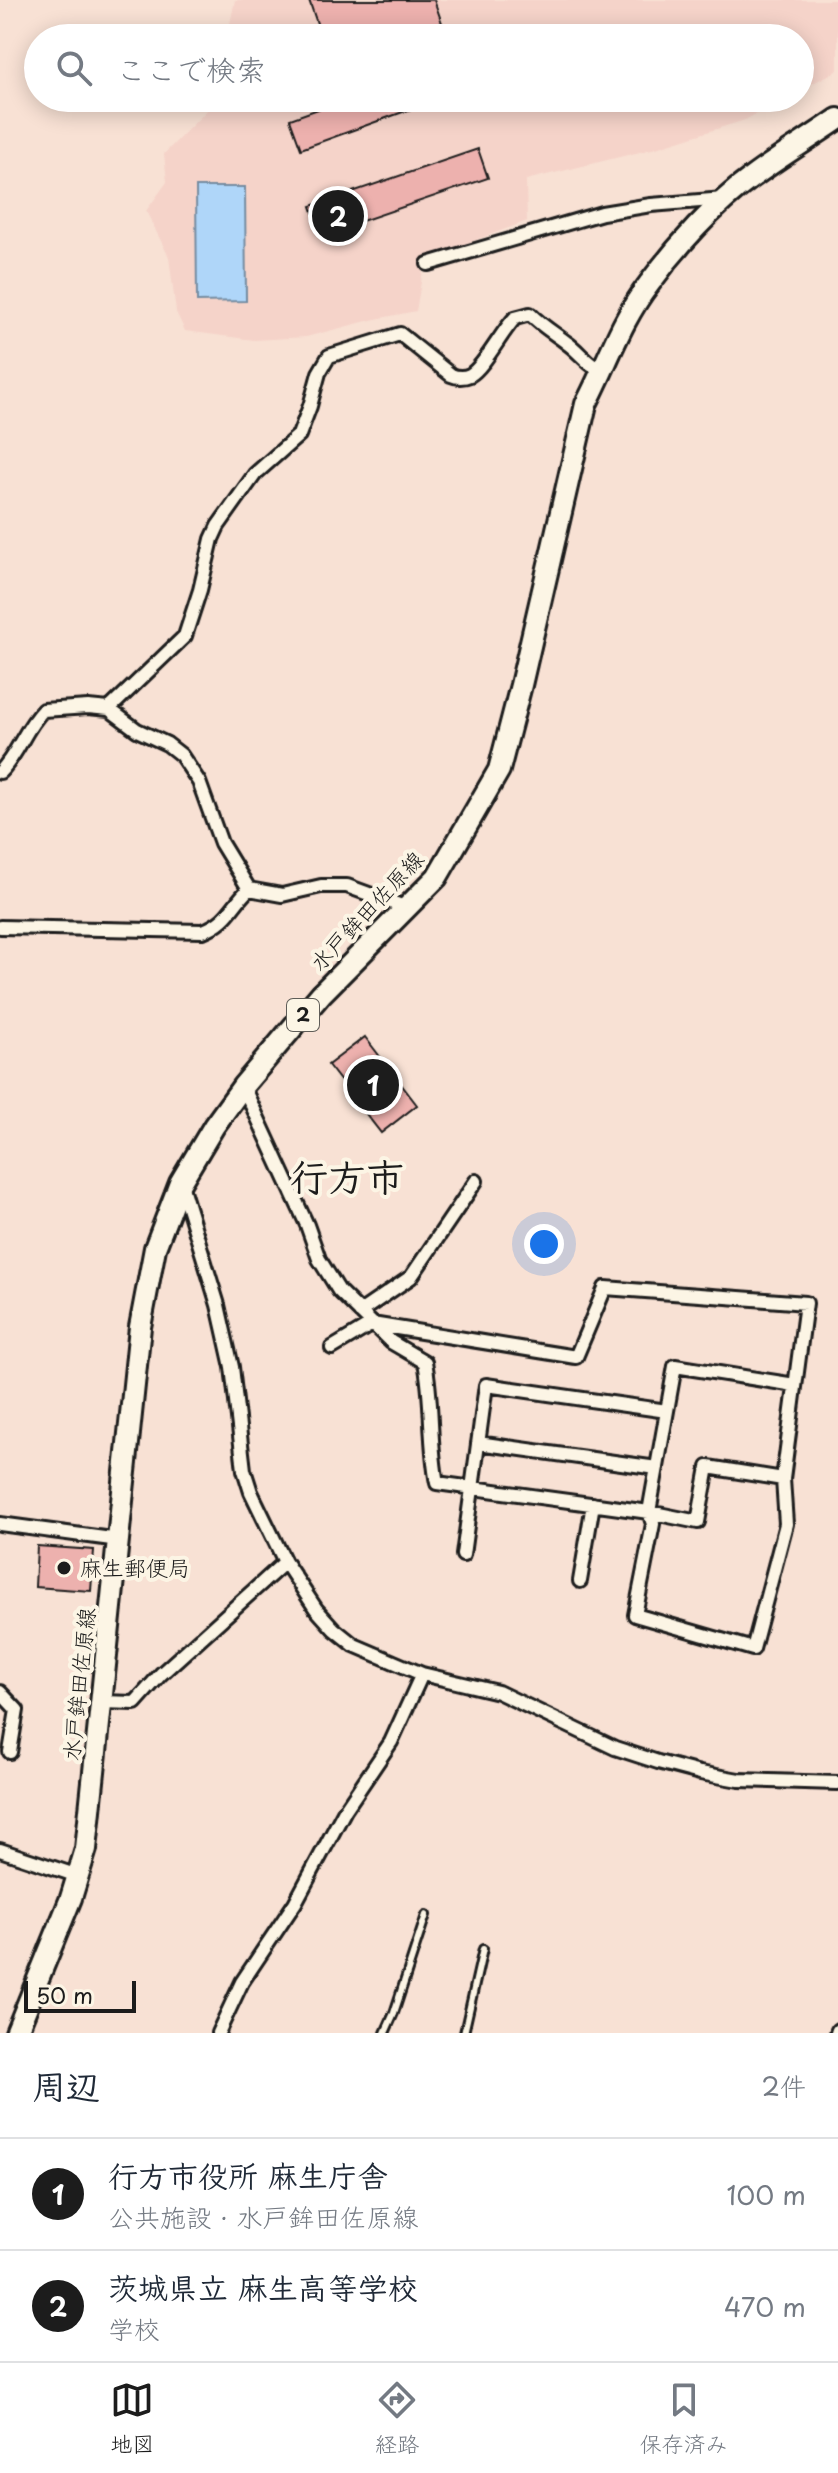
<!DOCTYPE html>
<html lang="ja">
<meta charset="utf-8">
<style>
:root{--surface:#fff;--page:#f2f2f3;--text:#1f2937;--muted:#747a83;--line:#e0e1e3;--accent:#1c1c1c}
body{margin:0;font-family:"Playpen Sans","Klee One",sans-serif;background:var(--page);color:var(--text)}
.scale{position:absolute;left:24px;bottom:20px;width:112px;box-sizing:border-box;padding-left:8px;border:4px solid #1c1c1c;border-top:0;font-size:22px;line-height:28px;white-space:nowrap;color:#1c1c1c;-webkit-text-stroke:6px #fcf5e5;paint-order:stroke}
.you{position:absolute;left:544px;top:1244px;width:28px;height:28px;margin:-20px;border:6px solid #fff;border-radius:50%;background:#1a73e8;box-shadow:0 0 0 12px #1a73e833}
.badge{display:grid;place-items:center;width:52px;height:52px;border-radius:50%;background:var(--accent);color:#fff;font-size:26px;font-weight:700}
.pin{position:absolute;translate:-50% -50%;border:4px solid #fff;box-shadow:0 2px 8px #0006}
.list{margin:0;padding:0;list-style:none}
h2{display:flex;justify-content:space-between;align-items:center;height:104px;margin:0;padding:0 32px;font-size:34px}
h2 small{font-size:26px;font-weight:400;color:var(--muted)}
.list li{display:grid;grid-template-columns:52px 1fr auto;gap:24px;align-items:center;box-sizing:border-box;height:112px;padding:0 32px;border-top:2px solid var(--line)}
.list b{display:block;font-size:30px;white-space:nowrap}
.list p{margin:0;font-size:26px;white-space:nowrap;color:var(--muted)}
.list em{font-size:26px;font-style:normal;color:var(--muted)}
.icon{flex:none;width:44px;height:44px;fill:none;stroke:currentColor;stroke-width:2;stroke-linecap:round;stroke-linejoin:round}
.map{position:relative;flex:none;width:838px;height:2033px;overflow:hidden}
.search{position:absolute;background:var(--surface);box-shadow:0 4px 20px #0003;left:24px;right:24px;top:24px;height:88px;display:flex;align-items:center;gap:20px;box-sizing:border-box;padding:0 28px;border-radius:44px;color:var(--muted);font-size:30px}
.sheet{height:328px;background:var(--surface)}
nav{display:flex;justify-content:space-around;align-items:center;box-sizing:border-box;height:112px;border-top:2px solid var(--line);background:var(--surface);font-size:22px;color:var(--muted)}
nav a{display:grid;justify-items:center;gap:4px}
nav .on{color:var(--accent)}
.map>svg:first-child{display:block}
.built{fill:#f5d3c9}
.water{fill:#afd6f9;stroke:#748ca1;stroke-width:2}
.building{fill:#edb1ae;stroke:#1c1c1c;stroke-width:2}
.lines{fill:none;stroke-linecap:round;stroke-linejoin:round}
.lane-casing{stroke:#1c1c1c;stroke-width:12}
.street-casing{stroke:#1c1c1c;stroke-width:18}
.primary-casing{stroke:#1c1c1c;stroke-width:26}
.lane{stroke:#fcf5e5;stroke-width:6}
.street{stroke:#fcf5e5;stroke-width:12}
.primary{stroke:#fcf5e5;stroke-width:20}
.poi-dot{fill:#1c1c1c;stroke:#fcf5e5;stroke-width:3}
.labels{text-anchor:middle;stroke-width:8;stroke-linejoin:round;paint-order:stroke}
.shield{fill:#fcf5e5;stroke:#5f5d58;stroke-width:2}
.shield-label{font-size:20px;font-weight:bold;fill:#1c1c1c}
.street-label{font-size:22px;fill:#1c1c1c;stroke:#fcf5e5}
.poi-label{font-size:22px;fill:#1c1c1c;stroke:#fcf5e5;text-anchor:start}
.town-label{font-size:38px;font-weight:bold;fill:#1c1c1c;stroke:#fcf5e5}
</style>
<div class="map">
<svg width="838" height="2033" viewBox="0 0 838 2033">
<rect width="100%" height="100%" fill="#f8e1d4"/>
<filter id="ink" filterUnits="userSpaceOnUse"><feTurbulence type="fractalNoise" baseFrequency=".0125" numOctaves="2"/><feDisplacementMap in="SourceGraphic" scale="16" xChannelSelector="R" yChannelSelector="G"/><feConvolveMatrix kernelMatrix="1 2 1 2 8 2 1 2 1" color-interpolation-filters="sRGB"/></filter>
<g filter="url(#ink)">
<path class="built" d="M235,0H838V70L800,90V38H227Z
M216,98H785L745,120L656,148L526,180L527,221L425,259L416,311L371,320L306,337L254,340L185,331L176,312L169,257L146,211L167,182L164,154L215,102Z"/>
<path class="water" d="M196,187H245L246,301L197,302Z"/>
<path class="building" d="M309,0H434L442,23L395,38H322Z
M349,98H436V100L301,149L290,119Z
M478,149L488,178L321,235L311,206Z
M365,1037L417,1105L381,1133L328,1065Z
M37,1546L94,1550L91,1591L35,1587Z"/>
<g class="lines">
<defs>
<path id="lane" d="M385,2033L394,2013L426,1915
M464,2033L483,1949"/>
<path id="street" d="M428,264L602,213L651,205L724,199
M109,709L137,730L167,744L181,755L199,782L221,843L249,889L282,895L321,886H347L407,908
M0,772C18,754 25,728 43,710L88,707L109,709L185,636L200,590L212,539L218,526L255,474L299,435L310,406L319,373L329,356L400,334L451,375C458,378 463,378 470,375C484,367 502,331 515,318L530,314C542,326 554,333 567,343C580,352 588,366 604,371
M0,927L203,931C229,921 231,906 249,889
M243,1086L307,1225L319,1259L339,1291L391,1342L425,1362C433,1402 429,1443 437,1483L649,1512L698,1522L708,1467L783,1479
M181,1184L218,1305L232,1367L244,1470L251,1492L285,1562L316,1609L334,1629L354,1645L422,1674L498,1692L615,1748L658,1762L700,1773L739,1780L838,1783
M360,1312L411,1277L476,1181
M332,1348L372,1324L576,1357L605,1288L806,1303L783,1479L786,1524L753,1649L635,1615L653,1524L649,1512L675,1366L795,1385
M478,1443L657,1468
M0,1524L119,1540
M463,1555L486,1385L667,1411
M580,1581L593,1504
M0,1692L17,1710L10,1752
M102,1702L135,1703L161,1674L285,1562
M0,1850L78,1876
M218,2033L242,1982L295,1903L345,1810L391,1742L422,1674
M837,2033L838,2030"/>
<path id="primary" d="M16,2033L71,1898L86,1849L140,1327L155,1248L180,1183L214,1126L243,1086L321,994L437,877L499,770L521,685L586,404C607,364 621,320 649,284C676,247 714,205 751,178C779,157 809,139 838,119"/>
</defs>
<use href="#lane" class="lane-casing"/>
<use href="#street" class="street-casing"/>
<use href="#primary" class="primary-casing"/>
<use href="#lane" class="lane"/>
<use href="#street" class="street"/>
<use href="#primary" class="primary"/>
</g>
</g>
<circle class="poi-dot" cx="64" cy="1568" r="8"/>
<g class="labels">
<rect class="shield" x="287" y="999" width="32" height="32" rx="6"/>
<g class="shield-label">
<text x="303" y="1022">2</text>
</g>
<g class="street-label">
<text transform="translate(367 911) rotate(-47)" y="8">水戸鉾田佐原線</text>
<text transform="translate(79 1684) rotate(-84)" y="8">水戸鉾田佐原線</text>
</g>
<g class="poi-label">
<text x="80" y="1576">麻生郵便局</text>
</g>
<g class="town-label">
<text x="347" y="1191">行方市</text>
</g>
</g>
</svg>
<div class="scale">50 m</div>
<div class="you"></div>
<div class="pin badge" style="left:373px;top:1085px">1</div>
<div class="pin badge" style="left:338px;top:216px">2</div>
<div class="search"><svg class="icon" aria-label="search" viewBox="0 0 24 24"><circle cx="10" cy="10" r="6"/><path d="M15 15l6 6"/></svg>ここで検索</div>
</div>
<section class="sheet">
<h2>周辺<small>2件</small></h2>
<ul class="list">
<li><span class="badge">1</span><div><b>行方市役所 麻生庁舎</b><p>公共施設 · 水戸鉾田佐原線</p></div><em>100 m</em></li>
<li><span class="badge">2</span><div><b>茨城県立 麻生高等学校</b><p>学校</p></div><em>470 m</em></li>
</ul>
</section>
<nav>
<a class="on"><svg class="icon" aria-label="map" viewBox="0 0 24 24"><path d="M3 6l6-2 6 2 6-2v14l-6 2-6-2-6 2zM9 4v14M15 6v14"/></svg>地図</a>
<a><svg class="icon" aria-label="directions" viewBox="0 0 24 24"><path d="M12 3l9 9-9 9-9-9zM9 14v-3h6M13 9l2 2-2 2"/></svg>経路</a>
<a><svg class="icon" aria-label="saved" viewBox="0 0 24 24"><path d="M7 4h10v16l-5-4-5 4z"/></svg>保存済み</a>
</nav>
